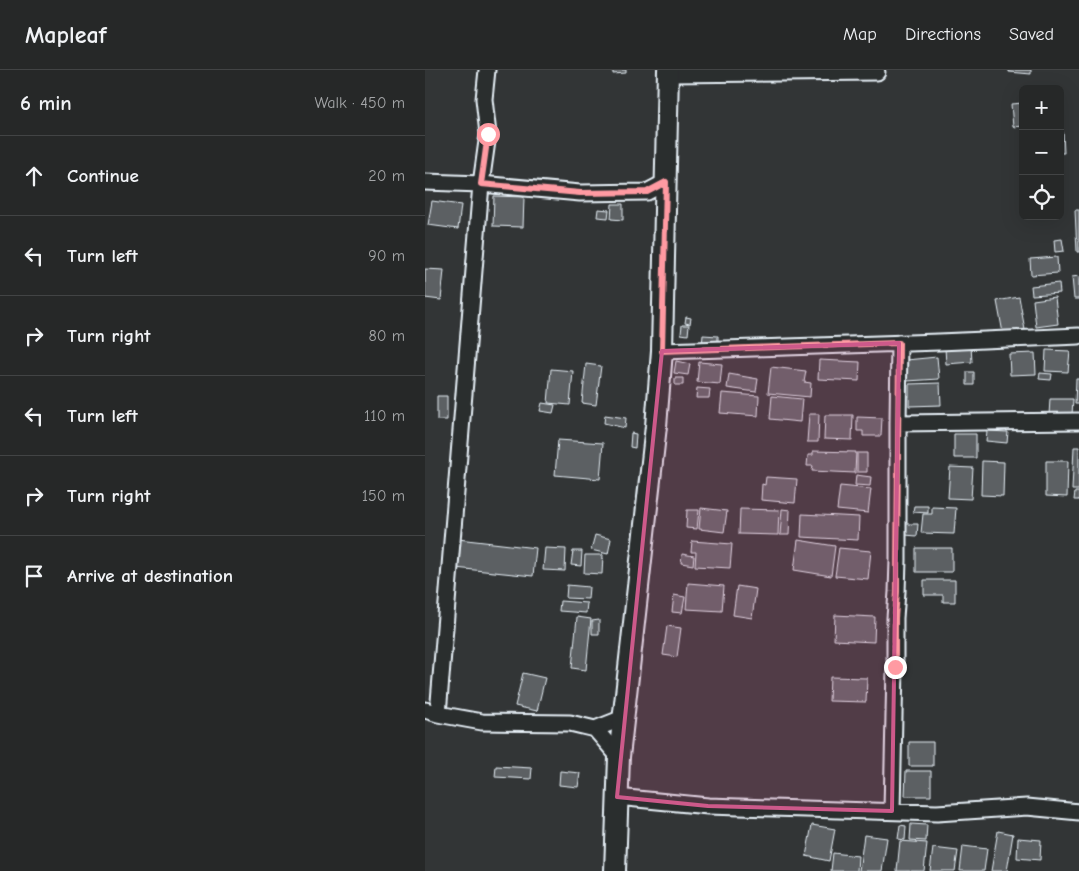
<!DOCTYPE html>
<meta charset="utf-8">
<style>
:root{--surface:#262828;--page:#2e3030;--text:#f1f3f6;--muted:#a4a6a8;--line:#424445}
body{margin:0;font-family:"Comic Neue",sans-serif;background:var(--page);color:var(--text)}
.controls{position:absolute;right:15px;top:15px;display:grid;overflow:hidden;border-radius:8px;box-shadow:0 5px 20px #0002}
.controls button{width:45px;height:45px;display:grid;place-items:center;padding:0;border:0;border-bottom:1px solid var(--line);background:var(--surface);color:var(--text);font:25px sans-serif}
.stop{position:absolute;width:15px;height:15px;margin:-11px;border:4px solid #ff9aa2;border-radius:50%;background:#fff}
.stop.end{background:#ff9aa2;border-color:#fff;box-shadow:0 1px 5px #0008}
.list{margin:0;padding:0;list-style:none}
h2{display:flex;justify-content:space-between;align-items:center;height:65px;margin:0;padding:0 20px;font-size:21px}
h2 small{font-size:16px;font-weight:400;color:var(--muted)}
.list li{display:grid;grid-template-columns:32px 1fr auto;gap:15px;align-items:center;box-sizing:border-box;height:80px;padding:0 20px;border-top:1px solid var(--line)}
.list b{display:block;font-size:19px;white-space:nowrap}
.list em{font-size:16px;font-style:normal;color:var(--muted)}
.icon{flex:none;width:28px;height:28px;fill:none;stroke:currentColor;stroke-width:2;stroke-linecap:round;stroke-linejoin:round}
.map{position:relative;flex:none;width:654px;height:801px;overflow:hidden}
header{display:flex;align-items:center;gap:30px;box-sizing:border-box;height:70px;padding:0 25px;background:var(--surface);border-bottom:1px solid var(--line)}
header strong{font-size:24px}
nav{display:flex;gap:28px;margin-inline-start:auto;font-size:18px}
main{display:flex}
aside{flex:1;background:var(--surface)}
.map>svg:first-child{display:block}
.building{fill:#5c6063;stroke:#e8f1f8}
.lines{fill:none;stroke-linecap:round;stroke-linejoin:round}
.minor-casing{stroke:#e8f1f8;stroke-width:19}
.major-casing{stroke:#e8f1f8;stroke-width:24}
.minor{stroke:#2a2d2e;stroke-width:15}
.major{stroke:#2a2d2e;stroke-width:20}
.route{stroke:#ff9aa2;stroke-width:6}
.marked{fill:#cd598a;fill-opacity:0.2;stroke:#cd598a;stroke-width:4;stroke-linejoin:round}
</style>
<header>
<strong>Mapleaf</strong>
<nav><a>Map</a><a>Directions</a><a>Saved</a></nav>
</header>
<main>
<aside>
<h2>6 min<small>Walk · 450 m</small></h2>
<ul class="list">
<li><svg class="icon" aria-label="ahead" viewBox="0 0 24 24"><path d="M12 20V5M6 11l6-6 6 6"/></svg><div><b>Continue</b></div><em>20 m</em></li>
<li><svg class="icon" aria-label="left" viewBox="0 0 24 24"><path d="M17 20v-9H6M10 6l-5 5 5 5"/></svg><div><b>Turn left</b></div><em>90 m</em></li>
<li><svg class="icon" aria-label="right" viewBox="0 0 24 24"><path d="M7 20v-9h11M14 6l5 5-5 5"/></svg><div><b>Turn right</b></div><em>80 m</em></li>
<li><svg class="icon" aria-label="left" viewBox="0 0 24 24"><path d="M17 20v-9H6M10 6l-5 5 5 5"/></svg><div><b>Turn left</b></div><em>110 m</em></li>
<li><svg class="icon" aria-label="right" viewBox="0 0 24 24"><path d="M7 20v-9h11M14 6l5 5-5 5"/></svg><div><b>Turn right</b></div><em>150 m</em></li>
<li><svg class="icon" aria-label="arrive" viewBox="0 0 24 24"><path d="M6 21V4h12l-3 4 3 4H6"/></svg><div><b>Arrive at destination</b></div></li>
</ul>
</aside>
<div class="map">
<svg width="654" height="801" viewBox="0 0 654 801">
<rect width="100%" height="100%" fill="#323536"/>
<filter id="ink" filterUnits="userSpaceOnUse"><feTurbulence type="fractalNoise" baseFrequency=".02" numOctaves="2"/><feDisplacementMap in="SourceGraphic" scale="10" xChannelSelector="R" yChannelSelector="G"/><feConvolveMatrix kernelMatrix="1 2 1 2 8 2 1 2 1" color-interpolation-filters="sRGB"/></filter>
<g filter="url(#ink)">
<path class="building" d="M188,0H201V3L188,4Z
M584,0H606V4L584,2Z
M598,33V56L588,57L586,34Z
M635,62H638L639,83H635Z
M69,126L99,127L98,157L68,156Z
M7,131L36,135L33,159L3,155Z
M187,134H198V150L186,149Z
M173,139L184,140L183,148L172,147Z
M650,140H654V182H652Z
M637,169L639,181L630,182L629,170Z
M632,187L633,203L606,205L605,189Z
M0,199L19,200L16,230L0,228Z
M654,206V229H649L647,207Z
M634,213L635,223L607,225L606,216Z
M594,227L600,260L578,263L572,231Z
M630,227L633,254L611,257L608,230Z
M261,247L266,248L265,254L260,253Z
M257,255H264L263,265L256,264Z
M278,265L293,266V277L277,276Z
M546,276L547,292L521,294L520,278Z
M621,280L645,281L643,302L620,301Z
M610,283L611,304L585,305L584,284Z
M512,287L514,309L482,311L481,290Z
M394,290L435,292L434,311L393,309Z
M251,291L265,294L263,305L249,303Z
M274,292L297,294L295,314L272,312Z
M161,294L176,296L171,335L157,333Z
M346,297L381,301L379,312L386,313L385,327L343,323Z
M126,299L148,301L145,335L123,333Z
M542,302H549V315H542Z
M615,303L627,304L626,310L614,309Z
M304,304L333,309L331,322L302,318Z
M250,308H258V315H250Z
M651,309H654V334H650Z
M515,313L516,335L484,336V314Z
M272,318L285,319L284,328H271Z
M297,323L334,326L333,346L295,343Z
M12,326H22V350H12Z
M347,326L377,329L375,352L345,349Z
M625,329H648L647,345H624Z
M117,333L130,335L128,343L115,341Z
M384,344H394L393,372H382Z
M180,345L201,348L200,358L179,353Z
M400,345H428L427,370L399,369Z
M432,347L457,348L456,366H438V361H432Z
M562,361L583,362L582,373L561,371Z
M206,363L211,364L210,378L205,377Z
M529,364H551V388H529Z
M133,370L178,373L175,409L130,405Z
M649,377H654V420H647Z
M388,381L431,382L430,403L387,401L388,396H382L383,385H388Z
M432,383H442V402H432Z
M557,391L579,392L578,426L556,425Z
M621,391H643L642,427L621,426Z
M525,397L548,398L546,429L523,428Z
M431,405L446,407L445,416L430,415Z
M341,407L372,409L370,433L336,430L337,414L340,415Z
M415,416L446,419L443,443L412,440Z
M650,422H654V430H649Z
M489,436H503V443L488,442Z
M507,437L531,438L529,464L496,463L498,444H507Z
M276,438L302,441L299,462L274,459Z
M315,439L354,440L353,465L314,464Z
M357,439L365,440L364,465H355Z
M262,440H274L272,459L261,458Z
M377,444L434,447L433,470L376,467Z
M481,454H493L492,466L480,465Z
M170,465L186,469L183,484L166,480Z
M33,469L111,478L108,506L30,498Z
M373,470L410,476L406,506L369,500Z
M267,471L307,474L305,498L270,496L271,482H266Z
M120,478L141,479L140,501L118,500Z
M414,478L446,481L443,509L410,506Z
M491,478H527V502H491Z
M148,481H157L156,496L146,495Z
M257,484L269,486L268,495L256,493Z
M160,485H178L177,504L159,503Z
M499,510H530V532H518V525H499Z
M263,513L299,516L297,541L261,539Z
M142,515L164,517L163,529L141,528Z
M312,516L331,519L327,548L308,545Z
M249,525L260,527L257,543L247,542Z
M135,531L162,533L161,543L134,541Z
M410,545L450,547L449,572L409,570Z
M152,547L166,549L161,600L147,598Z
M174,550V564H167V551Z
M242,556L256,558L252,587L238,585Z
M98,603L120,608L112,641L90,636Z
M405,607L442,608L441,632L404,631Z
M484,672H508V696H484Z
M71,696L107,698L106,709L70,707Z
M135,701L155,703L153,717L134,715Z
M481,701H506V726H480Z
M486,754L502,755L501,771L485,770Z
M387,755L410,759L404,791L381,786Z
M475,755L481,756L480,770L473,769Z
M573,761L588,764L582,801H566Z
M439,765L462,768L457,801H434Z
M593,768L616,770L615,790L592,788Z
M475,771L502,773L499,801H472Z
M538,776L562,779L559,801H535Z
M508,778L533,781L530,801H505Z
M408,783L433,786L432,801H406Z"/>
<g class="lines">
<defs>
<path id="minor" d="M62,0L59,29L63,64L56,114L155,123L222,122L241,112
M243,4L452,2
M0,112L56,114L13,644
M237,281L514,272L654,266
M473,353L654,351
M0,640L13,644L57,652L145,653L170,659L198,648
M170,659L194,687
M192,727L283,736L512,743L602,737L654,742
M467,741L470,597V548L472,522L473,490V353L474,273"/>
<path id="major" d="M190,801L194,687L231,356L237,281L243,0"/>
</defs>
<use href="#minor" class="minor-casing"/>
<use href="#major" class="major-casing"/>
<use href="#minor" class="minor"/>
<use href="#major" class="major"/>
</g>
</g>
<g class="lines" filter="url(#ink)">
<path class="route" d="M63,64L56,114L155,123L222,122L241,112L237,281L474,273L472,490V522L470,548V597"/>
</g>
<path class="marked" d="M474,273L467,741L283,736L192,727L237,281Z"/>
</svg>
<div class="controls">
<button>+</button>
<button>−</button>
<button><svg class="icon" aria-label="locate" viewBox="0 0 24 24"><circle cx="12" cy="12" r="6"/><path d="M12 2v4M12 18v4M2 12h4M18 12h4"/></svg></button>
</div>
<div class="stop" style="left:63px;top:64px"></div>
<div class="stop end" style="left:470px;top:597px"></div>
</div>
</main>
